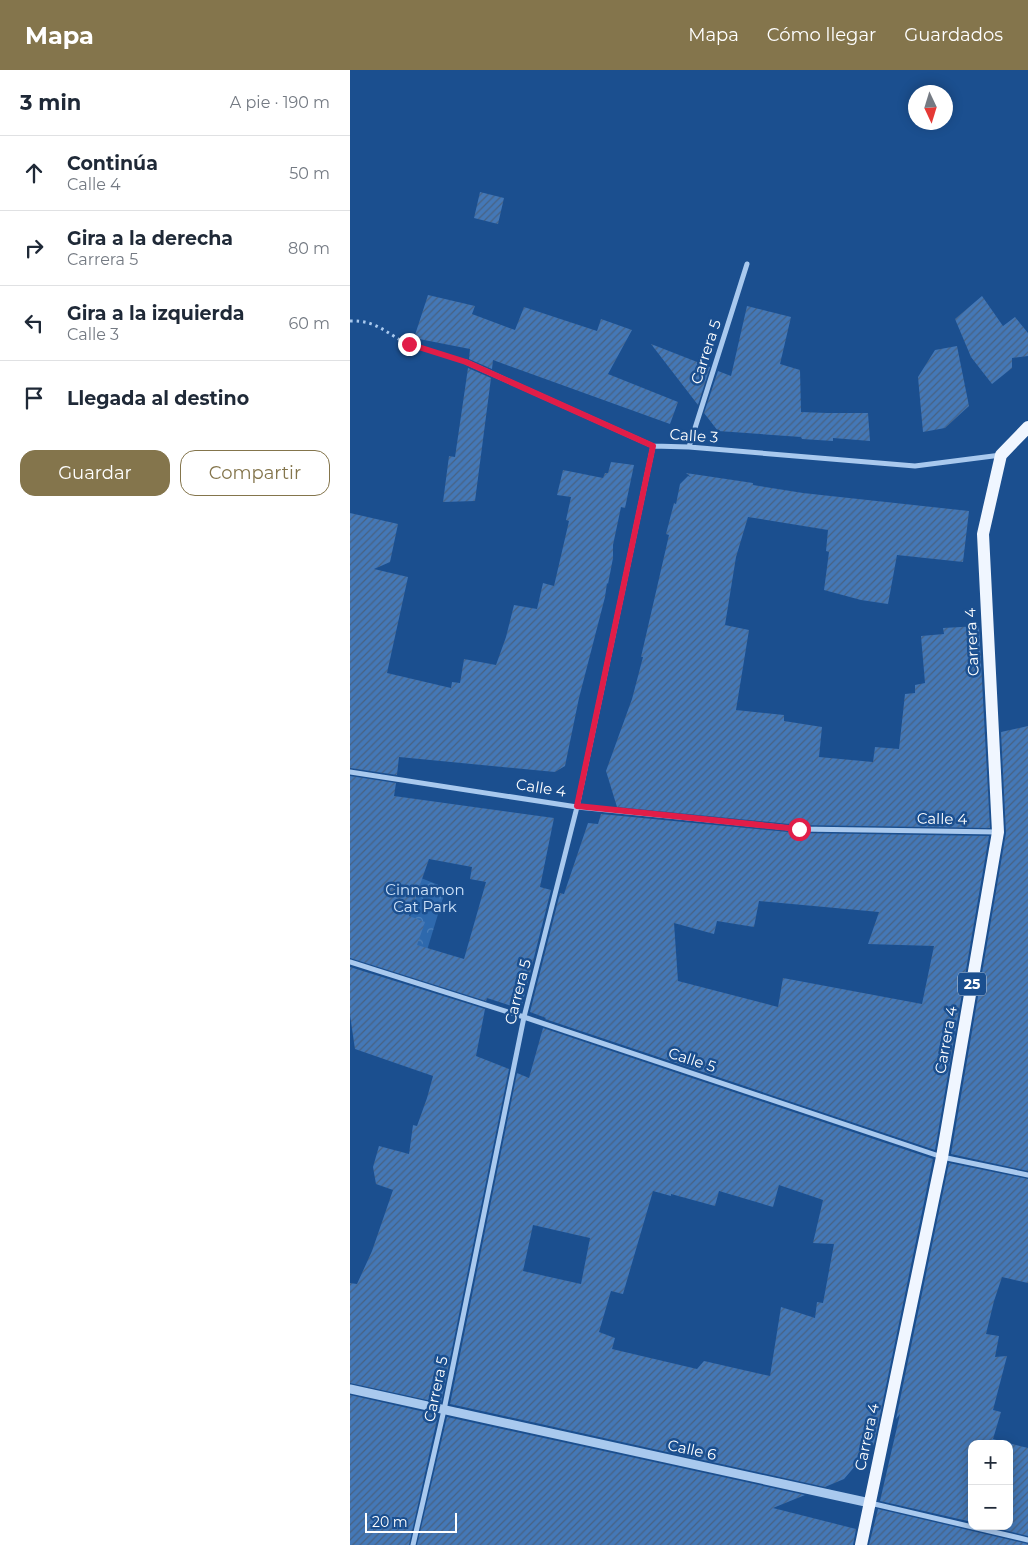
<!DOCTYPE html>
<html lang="es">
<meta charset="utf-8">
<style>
:root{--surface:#fff;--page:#f6f6f7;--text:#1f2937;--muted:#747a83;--line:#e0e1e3;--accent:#84754c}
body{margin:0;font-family:Montserrat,sans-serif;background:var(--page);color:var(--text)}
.controls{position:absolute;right:15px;bottom:15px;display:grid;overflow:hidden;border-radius:10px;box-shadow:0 2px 12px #0003}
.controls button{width:45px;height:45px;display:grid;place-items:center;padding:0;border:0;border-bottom:1px solid var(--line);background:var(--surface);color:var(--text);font:25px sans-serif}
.compass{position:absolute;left:558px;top:15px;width:45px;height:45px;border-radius:50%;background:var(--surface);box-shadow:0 2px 12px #0003;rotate:176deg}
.scale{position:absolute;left:15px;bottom:12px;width:92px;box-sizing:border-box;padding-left:5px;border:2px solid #fff;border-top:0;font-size:14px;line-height:18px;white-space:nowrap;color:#fff;-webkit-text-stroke:4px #1b4f8f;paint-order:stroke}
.stop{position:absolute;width:15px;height:15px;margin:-11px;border:4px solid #e11d48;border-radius:50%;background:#fff}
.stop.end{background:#e11d48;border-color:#fff;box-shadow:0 1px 5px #0008}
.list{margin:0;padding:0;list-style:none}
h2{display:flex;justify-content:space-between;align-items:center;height:65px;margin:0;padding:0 20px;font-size:21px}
h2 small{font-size:16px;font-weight:400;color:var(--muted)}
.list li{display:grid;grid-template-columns:32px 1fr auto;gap:15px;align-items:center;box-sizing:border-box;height:75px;padding:0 20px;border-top:1px solid var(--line)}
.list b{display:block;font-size:19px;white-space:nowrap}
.list p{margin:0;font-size:16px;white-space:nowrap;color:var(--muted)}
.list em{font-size:16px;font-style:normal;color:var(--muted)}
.actions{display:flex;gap:10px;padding:15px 20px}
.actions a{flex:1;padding:11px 0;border:1px solid var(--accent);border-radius:15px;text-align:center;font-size:18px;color:var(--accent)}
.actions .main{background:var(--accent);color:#fff}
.icon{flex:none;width:28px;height:28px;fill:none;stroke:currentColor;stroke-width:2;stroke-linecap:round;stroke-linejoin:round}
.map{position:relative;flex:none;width:678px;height:1475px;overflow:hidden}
header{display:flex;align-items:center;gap:30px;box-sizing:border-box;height:70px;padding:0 25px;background:var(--accent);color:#fff}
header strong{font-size:24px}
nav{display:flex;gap:28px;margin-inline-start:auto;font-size:18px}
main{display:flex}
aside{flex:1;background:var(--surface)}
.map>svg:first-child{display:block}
.forest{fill:url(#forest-crowns)}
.building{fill:url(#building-hatch);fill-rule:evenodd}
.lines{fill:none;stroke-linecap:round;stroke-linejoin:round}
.path{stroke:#a9c9ee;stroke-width:3;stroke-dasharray:2.5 4;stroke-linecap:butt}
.minor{stroke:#a9c9ee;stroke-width:5}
.tertiary{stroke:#a9c9ee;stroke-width:9}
.primary{stroke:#f0f6ff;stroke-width:12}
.route{stroke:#e11d48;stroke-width:6}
.labels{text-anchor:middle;stroke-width:5;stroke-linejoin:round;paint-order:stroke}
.shield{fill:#1b4f8f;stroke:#bbcadd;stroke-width:1}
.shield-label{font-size:14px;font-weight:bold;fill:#fff}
.street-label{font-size:15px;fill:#fff;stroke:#1b4f8f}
.park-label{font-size:15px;fill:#cfe3fa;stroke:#1b4f8f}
</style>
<header>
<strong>Mapa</strong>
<nav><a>Mapa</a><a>Cómo llegar</a><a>Guardados</a></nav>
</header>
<main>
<aside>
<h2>3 min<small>A pie · 190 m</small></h2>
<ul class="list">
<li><svg class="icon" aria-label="ahead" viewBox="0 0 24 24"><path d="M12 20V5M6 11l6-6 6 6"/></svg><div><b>Continúa</b><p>Calle 4</p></div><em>50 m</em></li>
<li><svg class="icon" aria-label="right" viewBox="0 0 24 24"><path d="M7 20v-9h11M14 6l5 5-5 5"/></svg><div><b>Gira a la derecha</b><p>Carrera 5</p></div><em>80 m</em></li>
<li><svg class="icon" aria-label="left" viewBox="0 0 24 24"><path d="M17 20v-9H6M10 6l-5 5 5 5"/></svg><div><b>Gira a la izquierda</b><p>Calle 3</p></div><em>60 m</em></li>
<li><svg class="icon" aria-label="arrive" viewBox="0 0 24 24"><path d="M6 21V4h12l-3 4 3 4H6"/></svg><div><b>Llegada al destino</b></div></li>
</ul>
<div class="actions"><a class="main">Guardar</a><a>Compartir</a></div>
</aside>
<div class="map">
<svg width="678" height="1475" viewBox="0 0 678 1475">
<defs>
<pattern id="forest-crowns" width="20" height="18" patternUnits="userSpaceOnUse" patternTransform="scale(1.25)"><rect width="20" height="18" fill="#2e69ad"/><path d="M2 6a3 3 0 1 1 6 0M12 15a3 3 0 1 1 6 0" fill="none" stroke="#4d80b9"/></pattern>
<pattern id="building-hatch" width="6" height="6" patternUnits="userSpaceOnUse" patternTransform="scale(1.25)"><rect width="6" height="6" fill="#4478b7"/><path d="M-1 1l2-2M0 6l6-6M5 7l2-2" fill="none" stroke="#486282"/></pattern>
</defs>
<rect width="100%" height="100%" fill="#1b4f8f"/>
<path class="forest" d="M56,802L96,818L71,900L58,854L61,844L57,830Z"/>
<path class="building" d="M130,122L154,128L148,154L124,148Z
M78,225L125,236L122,244L165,260L174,237L247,261L251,249L282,260L258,304L328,332L320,354L143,290L142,299L119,289L120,279L64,268Z
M632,226L653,256L665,247L678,263V286L662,288V298L642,314L621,287L605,249Z
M397,236L441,247L430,294L450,300L451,342L477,343H518L520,371L483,368V371L452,369L451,367L368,361L354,343L368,301L381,306Z
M301,274L360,297L348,335Z
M607,276L619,336L595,358L573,362L568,307L585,280Z
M118,298L141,308L125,431L93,432L99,386L105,387Z
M261,392L284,395L275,438L271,437L263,475V488L258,514L257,513L255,527L229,628L215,696L205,702L49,687L47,705L0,698V443L48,454L40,492L24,499L58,507L37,603L101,618L102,612L110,613L114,589L146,595L156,567L164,535L187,539L193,513L204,516L219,451L216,450L221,427L207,425L213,400L253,408L255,403H258Z
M336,403L403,413V415L453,423L619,441L613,492L547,485L538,534L511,530L474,520L479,482L476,481L478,460L398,447L386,487L375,555L399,560L386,640L434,645V651L472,657L469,687L523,692L525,677L549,679L555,624L565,623V615L575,613L571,566L594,564L593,558L629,556L640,758L449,755L267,737L256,701L282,629L293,587H291L319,465L316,464L324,433L326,434L330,414L338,406L341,407Z
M678,656V1101L601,1084L656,763L651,662Z
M0,706L46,713L44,726L204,748L190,817L201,820L171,939L137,928L136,931L0,888ZM79,789L122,797L120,809L136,812L114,889L67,875L75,852L59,846Z
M251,744L449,763L639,766L585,1080L195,949L196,948L180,942L210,823L214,824L238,753L248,754ZM409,831L529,842L518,874L584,876L572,934L433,908L428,937L328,911L324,853L364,864L367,851L404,857Z
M0,897L135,939L126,986L159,999L91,1333L0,1313V1213L7,1214L22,1181L43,1120L26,1114L23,1097L29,1076L59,1084L63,1055L67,1056L77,1028L83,1006L5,979L0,945Z
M193,958L583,1089L524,1374L494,1409L475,1417L100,1334L167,1003L179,1008ZM429,1115L473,1130L463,1173L484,1174L473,1233L467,1232L465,1248L431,1237L420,1306L354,1291L347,1299L262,1279L265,1268L249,1262L261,1221L273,1224L303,1121L321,1126V1124L365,1136L369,1121L423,1137ZM183,1155L240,1168L231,1214L173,1201Z
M599,1093L678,1109V1213L652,1207L644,1231L636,1264L649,1266L645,1287L657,1286L643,1340L651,1342L643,1369L678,1378V1466L638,1456H659V1374H622V1452L530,1431L550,1344L546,1349Z
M0,1325L88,1345L59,1475H0Z
M97,1347L455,1425L423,1438L506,1459L503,1475H67Z
M528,1439L678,1474V1475H519Z"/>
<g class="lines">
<path class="path" d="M0,251C29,250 38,266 61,275C73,279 86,282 98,286"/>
<path class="minor" d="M116,292L303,376L339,377L565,396L651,385
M339,377L397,194
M0,702L227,737L449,759L648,762
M0,892L174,947L592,1087L678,1105
M520,1433L678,1470
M63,1475L94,1340L174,947L227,737L303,376"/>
<path class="tertiary" d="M0,1319L520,1433"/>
<path class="primary" d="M511,1475L592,1087L648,762L633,464L651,385L678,357"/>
</g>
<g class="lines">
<path class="route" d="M59,274L116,292L303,376L227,736L449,759"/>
</g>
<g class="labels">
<rect class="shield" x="608" y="902.5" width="28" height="23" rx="4"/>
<g class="shield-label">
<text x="622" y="919">25</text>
</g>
<g class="street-label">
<text transform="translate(356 282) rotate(-72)" y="5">Carrera 5</text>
<text transform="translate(344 366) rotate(4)" y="5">Calle 3</text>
<text transform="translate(622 572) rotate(-93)" y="5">Carrera 4</text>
<text transform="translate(191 718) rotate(9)" y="5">Calle 4</text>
<text transform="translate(592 749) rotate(1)" y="5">Calle 4</text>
<text transform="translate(168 922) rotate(-76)" y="5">Carrera 5</text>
<text transform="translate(596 970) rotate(-80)" y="5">Carrera 4</text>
<text transform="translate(342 990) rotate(18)" y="5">Calle 5</text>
<text transform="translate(86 1319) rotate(-78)" y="5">Carrera 5</text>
<text transform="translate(517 1367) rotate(-78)" y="5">Carrera 4</text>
<text transform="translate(342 1380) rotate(12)" y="5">Calle 6</text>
</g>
<g class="park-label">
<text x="75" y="825">Cinnamon<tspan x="75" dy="17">Cat Park</tspan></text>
</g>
</g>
</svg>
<div class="controls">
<button>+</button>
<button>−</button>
</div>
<svg class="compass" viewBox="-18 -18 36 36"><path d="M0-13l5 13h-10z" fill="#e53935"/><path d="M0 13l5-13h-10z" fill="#747a83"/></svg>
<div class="scale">20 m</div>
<div class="stop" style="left:449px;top:759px"></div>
<div class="stop end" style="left:59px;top:274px"></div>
</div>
</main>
